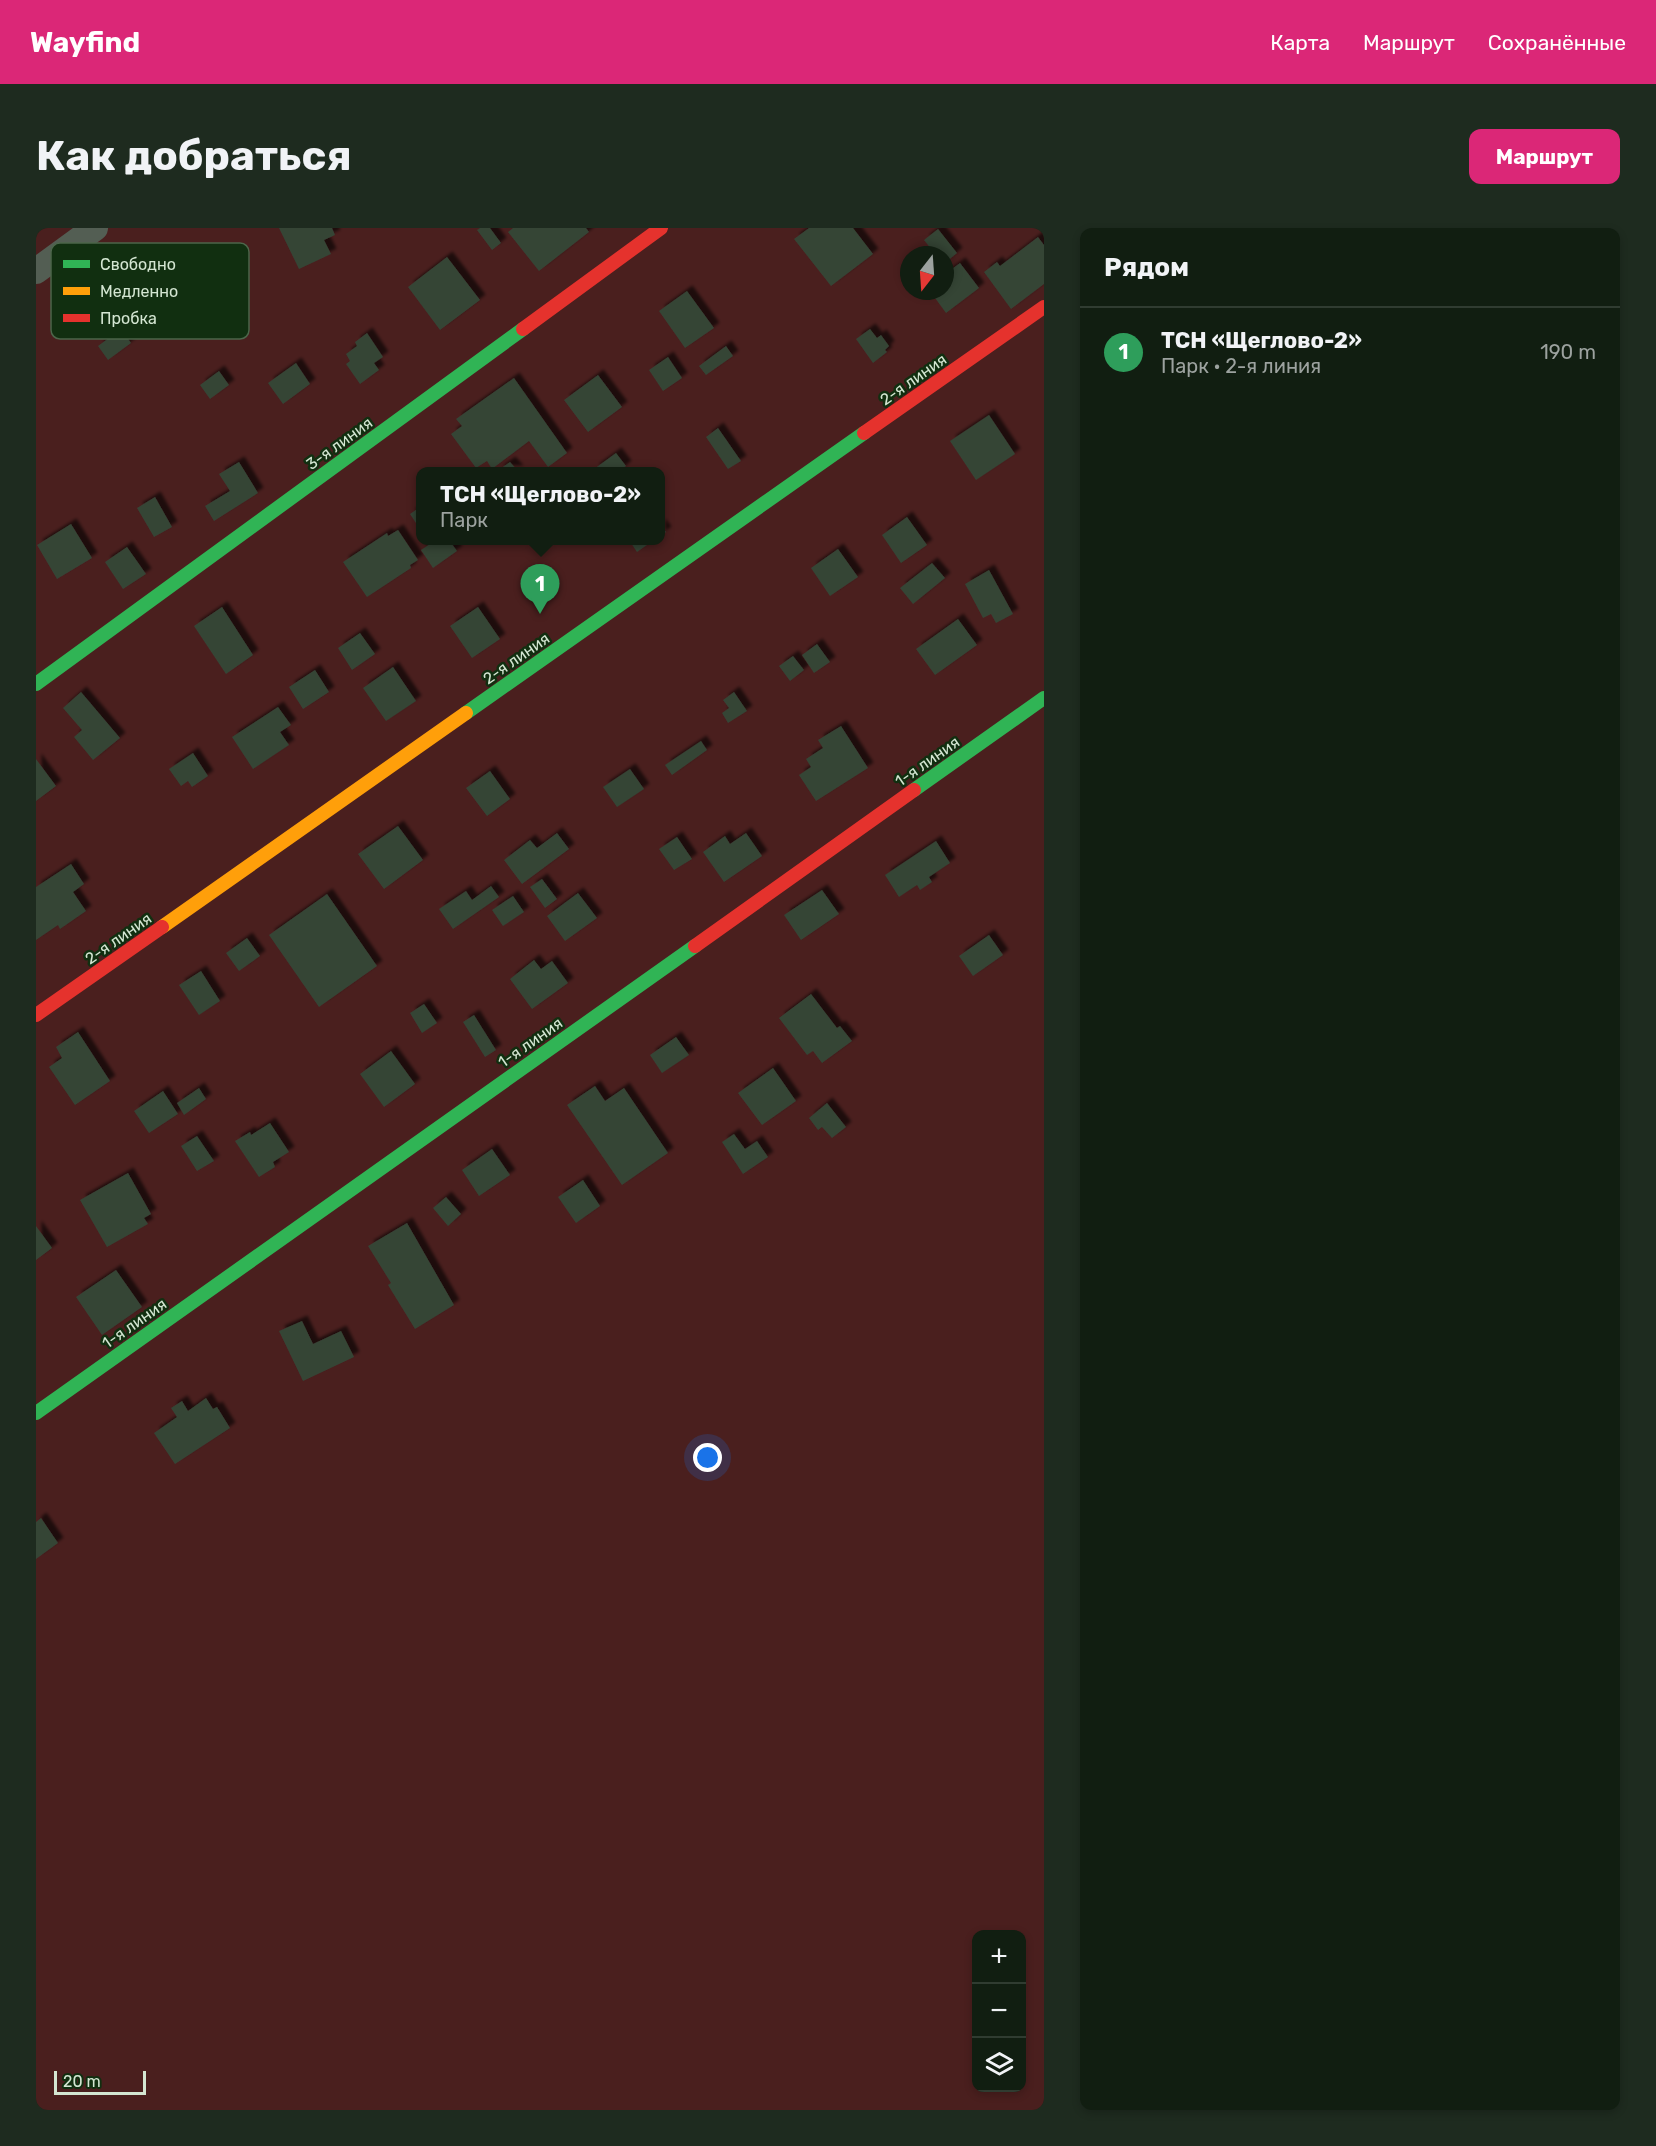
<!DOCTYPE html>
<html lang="ru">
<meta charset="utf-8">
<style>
:root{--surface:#111e11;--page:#1e2b1f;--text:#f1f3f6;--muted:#9ca29f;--line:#303c31;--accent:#db2777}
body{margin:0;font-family:Rubik,sans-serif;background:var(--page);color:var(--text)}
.controls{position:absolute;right:18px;bottom:18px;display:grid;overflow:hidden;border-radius:12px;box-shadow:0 3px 9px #0003}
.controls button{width:54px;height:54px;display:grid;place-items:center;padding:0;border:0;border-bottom:2px solid var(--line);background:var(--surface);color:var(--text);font:30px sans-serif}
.compass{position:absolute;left:864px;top:18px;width:54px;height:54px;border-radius:50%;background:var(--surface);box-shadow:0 3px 9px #0003;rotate:197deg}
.scale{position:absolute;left:18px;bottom:15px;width:92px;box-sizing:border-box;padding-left:6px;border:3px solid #d4e6d2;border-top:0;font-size:16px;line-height:21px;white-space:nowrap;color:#d4e6d2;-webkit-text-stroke:4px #112f10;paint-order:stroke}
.you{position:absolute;left:672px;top:1230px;width:21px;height:21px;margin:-15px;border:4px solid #fff;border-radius:50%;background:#1a73e8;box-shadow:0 0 0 9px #1a73e833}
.badge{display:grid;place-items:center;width:39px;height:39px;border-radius:50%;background:var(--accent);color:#fff;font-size:20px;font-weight:700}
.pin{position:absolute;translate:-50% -50px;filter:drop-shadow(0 2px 3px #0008)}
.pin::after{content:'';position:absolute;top:32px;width:21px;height:18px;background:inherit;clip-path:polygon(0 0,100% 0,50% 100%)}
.popup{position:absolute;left:380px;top:239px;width:249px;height:78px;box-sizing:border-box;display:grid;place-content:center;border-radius:12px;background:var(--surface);filter:drop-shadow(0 2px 4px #0005);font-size:20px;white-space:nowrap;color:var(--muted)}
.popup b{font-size:22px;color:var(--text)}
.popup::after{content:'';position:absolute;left:50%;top:100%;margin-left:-12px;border:12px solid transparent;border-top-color:var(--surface)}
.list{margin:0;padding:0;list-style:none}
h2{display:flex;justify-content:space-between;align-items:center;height:78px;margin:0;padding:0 24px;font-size:26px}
h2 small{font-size:20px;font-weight:400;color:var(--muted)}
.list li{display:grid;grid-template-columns:39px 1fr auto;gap:18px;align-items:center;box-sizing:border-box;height:90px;padding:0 24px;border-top:2px solid var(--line)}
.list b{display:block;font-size:22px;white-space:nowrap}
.list p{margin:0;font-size:20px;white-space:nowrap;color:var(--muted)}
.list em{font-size:20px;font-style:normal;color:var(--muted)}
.icon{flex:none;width:33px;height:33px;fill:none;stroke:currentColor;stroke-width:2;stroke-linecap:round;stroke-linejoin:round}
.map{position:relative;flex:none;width:1008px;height:1882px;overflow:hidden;border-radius:12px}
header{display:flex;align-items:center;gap:36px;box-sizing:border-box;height:84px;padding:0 30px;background:var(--accent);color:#fff}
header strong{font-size:28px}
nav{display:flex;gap:33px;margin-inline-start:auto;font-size:21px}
.intro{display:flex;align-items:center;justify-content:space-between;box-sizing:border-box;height:144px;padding:0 36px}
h1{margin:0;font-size:42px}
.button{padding:15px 27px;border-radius:12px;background:var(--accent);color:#fff;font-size:21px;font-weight:700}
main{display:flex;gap:36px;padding:0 36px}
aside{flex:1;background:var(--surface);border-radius:12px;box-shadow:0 3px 9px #0003}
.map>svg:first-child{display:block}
.green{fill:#4a1f1e;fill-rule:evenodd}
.building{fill:#364436;filter:url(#shadow)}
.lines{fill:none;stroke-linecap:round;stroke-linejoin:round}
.street{stroke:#535e53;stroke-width:26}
.fast{stroke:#30b455;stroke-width:14}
.slow{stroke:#ff9f0a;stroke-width:14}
.jam{stroke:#e5322d;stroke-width:14}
.labels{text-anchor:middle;stroke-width:5;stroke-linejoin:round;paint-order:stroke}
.street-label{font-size:16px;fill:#d4e6d2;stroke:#112f10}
.key{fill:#112f10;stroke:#4c664a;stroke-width:1.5}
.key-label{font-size:16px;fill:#d4e6d2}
</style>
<header>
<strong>Wayfind</strong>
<nav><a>Карта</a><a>Маршрут</a><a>Сохранённые</a></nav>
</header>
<div class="intro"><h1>Как добраться</h1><a class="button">Маршрут</a></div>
<main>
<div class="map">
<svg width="1008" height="1882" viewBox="0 0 1008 1882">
<defs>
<filter id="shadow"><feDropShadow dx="5.5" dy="-5.5" stdDeviation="1.5" flood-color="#0009"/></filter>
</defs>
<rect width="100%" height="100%" fill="#172817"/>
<path class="green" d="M0,0H1008V1882H0ZM873,27H909V63H873ZM384,243H624V312H384ZM940,1706H986V1860H940Z"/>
<path class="building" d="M243,0H296L299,7L288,12L295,26L263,41Z
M444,0H454L465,15L456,22L441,2Z
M477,0H550L553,4L503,43L472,4Z
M773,0H817L837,26L795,58L758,11Z
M902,1L921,25L909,35V27H900L888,12Z
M1002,9L1008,17V56L975,81L948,44L961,34L964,38Z
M147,24L174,62L168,67L177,79L143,104L112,60L130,48L124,40Z
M411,29L444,72L404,102L372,59Z
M924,35L943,60L910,85L894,63H909V46Z
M651,63L678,100L649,120L623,83Z
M85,101L95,115L72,132L62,118Z
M834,101L841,110L845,107L853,118L849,122L851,124L837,135L820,111Z
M331,105L347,129L338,135L343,142L324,156L310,136L314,133L310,126L321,118L319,114Z
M690,118L697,128L670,147L663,138Z
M632,129L646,150L627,163L613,142Z
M260,135L274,156L247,176L232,155Z
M183,143L193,157L174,171L164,157Z
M562,147L586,179L552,204L528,172Z
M478,150L531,225L512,239L493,213L456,241L451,233L440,240L415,206L426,198L420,191Z
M953,187L979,226L940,252L914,213Z
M682,200L705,233L692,241L670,209Z
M580,225L590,238L585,242L586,243H559L558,241Z
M203,234L222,265L178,293L169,278L194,263L183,246Z
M474,234L482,243H461Z
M119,269L136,299L118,309L101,280Z
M384,279V301L374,286Z
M871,289L891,317L865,335L846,307Z
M35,296L56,330L21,351L1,317Z
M624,296L630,304L624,308Z
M362,302L382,332L374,337L375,340L331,369L307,334L351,305L352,308Z
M392,312H413L421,323L397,340L385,322L394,316Z
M593,312H618L601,324Z
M91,319L110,346L87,361L69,334Z
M802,321L822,349L794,368L775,340Z
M896,335L909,350L877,376L864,360Z
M953,342L977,386L960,395L955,386L947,390L929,356Z
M186,379L217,427L190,446L158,398Z
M442,379L464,411L436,430L414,398Z
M922,391L941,417L899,447L880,421Z
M324,405L339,426L316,442L302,420Z
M781,416L794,434L778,445L766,427Z
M757,428L768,442L754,453L743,438Z
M357,439L380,473L350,493L327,460Z
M279,442L293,464L267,481L253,459Z
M45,464L84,510L57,532L38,509L46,502L27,480Z
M698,464L711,483L692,495L686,485L693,480L687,472Z
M242,479L255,497L244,504L253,517L217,541L196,509Z
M805,498L832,540L780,573L763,547L775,539L770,531L787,520L782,512Z
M665,513L671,522L636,547L629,537Z
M157,525L172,548L156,559L152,553L145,558L133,541Z
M0,531L20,558L0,573Z
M594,541L608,561L581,579L567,559Z
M454,543L474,571L451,588L430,560Z
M362,598L387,632L348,661L322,626Z
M521,605L533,621L486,656L468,632L494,612L501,620Z
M710,605L726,628L688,654L667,624L689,608L694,616Z
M641,609L656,631L638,642L623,621Z
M900,613L914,635L893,649L896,654L884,662L881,657L863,669L849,647Z
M35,636L48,656L37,664L50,683L24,701L22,697L0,712V659Z
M506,651L521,671L509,680L494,659Z
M455,658L463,669L417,701L403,681L430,663L436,672Z
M786,662L803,686L765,712L748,687Z
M542,665L561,690L529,713L511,688Z
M291,666L341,738L283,779L233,707Z
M477,668L488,684L467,698L456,682Z
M953,707L967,727L937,748L923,728Z
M211,710L224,728L203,743L190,725Z
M498,732L505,741L516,733L532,755L496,781L474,751Z
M165,743L184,773L163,787L143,757Z
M775,766L801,800L804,798L816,813L786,835L777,823L771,827L743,790Z
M388,776L401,795L386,805L374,785Z
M438,787L460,822L449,829L427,794Z
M42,804L74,853L39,877L13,839L26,830L20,819Z
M640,809L653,827L626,845L614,827Z
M355,823L379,856L348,879L324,846Z
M737,840L760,873L726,897L702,865Z
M559,858L569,873L588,860L632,925L586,957L531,877Z
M163,860L170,871L148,887L141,875Z
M127,863L142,886L113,905L98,883Z
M791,875L810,899L796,910L786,899L782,902L773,890Z
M234,895L253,924L237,934L239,939L223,949L199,913L214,904L215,907Z
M698,906L709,921L721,913L732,929L707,946L686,914Z
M161,908L178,933L161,943L145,918Z
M456,921L474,947L443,968L426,942Z
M92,945L115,986L108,990L112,996L71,1019L44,972Z
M547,952L564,978L540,995L522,969Z
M410,969L425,986L412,998L397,980Z
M371,995L418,1077L379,1101L352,1057L355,1055L332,1018Z
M0,998L16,1020L0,1032Z
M80,1042L106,1079L66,1107L40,1069Z
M266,1093L277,1116L305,1103L318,1129L267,1153L243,1103Z
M170,1170L177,1181L181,1179L194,1200L139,1236L118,1205L141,1189L135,1180L146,1173L152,1183Z
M5,1290L22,1315L0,1331V1294Z"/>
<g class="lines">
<path class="street" d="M0,43L59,0"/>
<path class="fast" d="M0,456L487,101
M430,485L828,205
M878,562L1008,470
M0,1185L659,718"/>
<path class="slow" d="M126,699L430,485"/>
<path class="jam" d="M487,101L625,0
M828,205L1008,79
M659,718L878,562
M0,787L126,699"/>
</g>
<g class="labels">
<g class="street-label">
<text transform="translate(877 151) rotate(-35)" y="6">2-я линия</text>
<text transform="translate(303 215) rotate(-36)" y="6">3-я линия</text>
<text transform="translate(480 430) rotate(-35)" y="6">2-я линия</text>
<text transform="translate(891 533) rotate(-35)" y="6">1-я линия</text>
<text transform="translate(82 710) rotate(-35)" y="6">2-я линия</text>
<text transform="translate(494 814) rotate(-35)" y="6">1-я линия</text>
<text transform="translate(98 1095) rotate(-35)" y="6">1-я линия</text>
</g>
</g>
<rect x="15" y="15" width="198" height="96" rx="9" class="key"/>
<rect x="27" y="32" width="27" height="8" fill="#30b455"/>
<rect x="27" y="59" width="27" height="8" fill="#ff9f0a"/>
<rect x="27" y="86" width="27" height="8" fill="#e5322d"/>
<g class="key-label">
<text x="64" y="42">Свободно</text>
<text x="64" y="69">Медленно</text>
<text x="64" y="96">Пробка</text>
</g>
</svg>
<div class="controls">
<button>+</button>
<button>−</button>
<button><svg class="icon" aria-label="layers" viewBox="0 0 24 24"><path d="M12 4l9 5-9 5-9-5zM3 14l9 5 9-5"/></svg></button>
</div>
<svg class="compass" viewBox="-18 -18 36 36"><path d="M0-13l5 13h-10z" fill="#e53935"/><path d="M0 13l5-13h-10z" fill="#9ca29f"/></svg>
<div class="scale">20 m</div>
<div class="you"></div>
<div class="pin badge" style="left:504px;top:386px;background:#2e9e5b">1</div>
<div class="popup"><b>ТСН «Щеглово-2»</b>Парк</div>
</div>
<aside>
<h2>Рядом<small></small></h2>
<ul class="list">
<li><span class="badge" style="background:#2e9e5b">1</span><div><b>ТСН «Щеглово-2»</b><p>Парк · 2-я линия</p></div><em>190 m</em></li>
</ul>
</aside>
</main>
